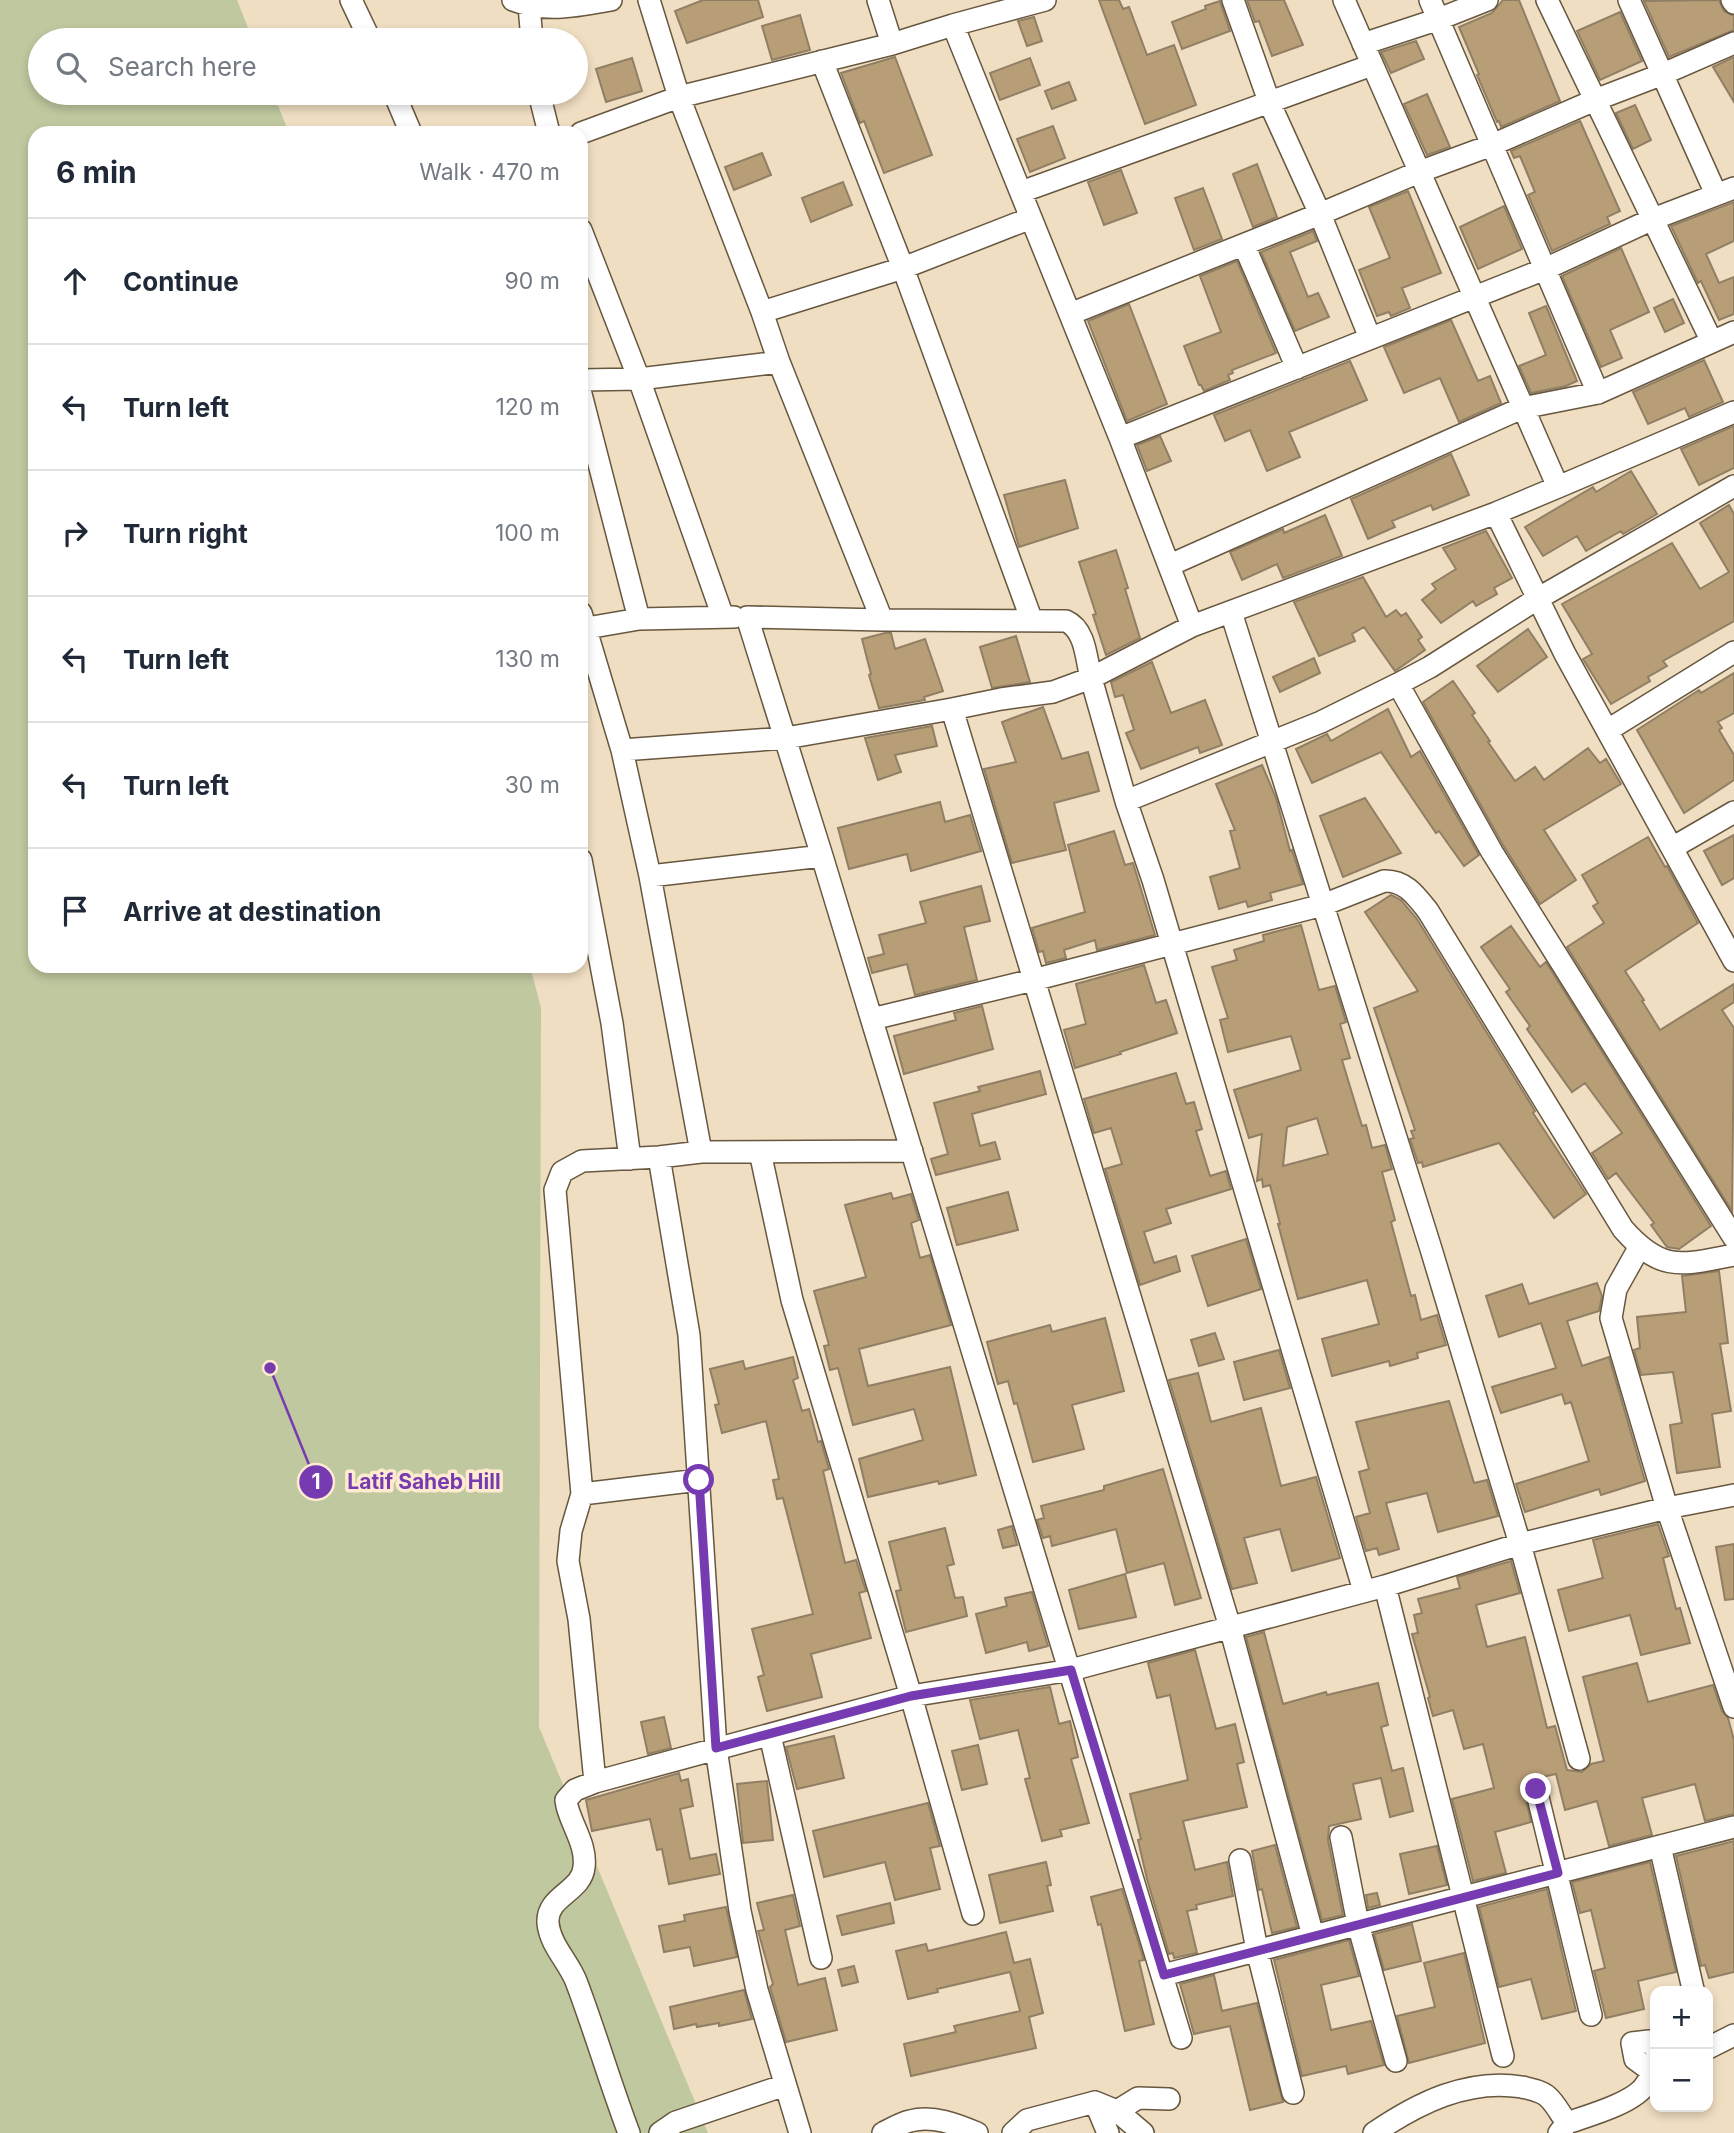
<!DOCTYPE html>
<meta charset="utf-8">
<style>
:root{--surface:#fff;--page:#f6f6f7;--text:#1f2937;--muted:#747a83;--line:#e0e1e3}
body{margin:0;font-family:Inter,sans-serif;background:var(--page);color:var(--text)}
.controls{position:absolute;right:21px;bottom:21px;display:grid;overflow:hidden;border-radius:14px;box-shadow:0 4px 10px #0003}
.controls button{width:63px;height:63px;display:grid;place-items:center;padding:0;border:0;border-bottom:2px solid var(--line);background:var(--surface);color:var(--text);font:35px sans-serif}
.stop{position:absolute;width:21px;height:21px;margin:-16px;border:5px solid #763bb0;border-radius:50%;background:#fff}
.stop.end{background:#763bb0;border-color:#fff;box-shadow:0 2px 7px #0008}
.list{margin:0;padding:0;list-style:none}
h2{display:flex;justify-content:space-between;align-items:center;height:91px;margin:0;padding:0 28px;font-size:30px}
h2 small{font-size:23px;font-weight:400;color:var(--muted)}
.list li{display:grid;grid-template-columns:46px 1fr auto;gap:21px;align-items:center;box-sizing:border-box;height:126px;padding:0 28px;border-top:2px solid var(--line)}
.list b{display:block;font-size:26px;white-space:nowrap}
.list em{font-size:23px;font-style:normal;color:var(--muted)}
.icon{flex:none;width:38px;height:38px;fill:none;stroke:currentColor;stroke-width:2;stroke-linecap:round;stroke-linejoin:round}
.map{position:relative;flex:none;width:1734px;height:2133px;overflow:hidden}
.search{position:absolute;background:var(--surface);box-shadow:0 4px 10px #0003;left:28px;top:28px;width:560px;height:77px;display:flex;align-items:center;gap:18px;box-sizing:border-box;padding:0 24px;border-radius:38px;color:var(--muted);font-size:26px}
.panel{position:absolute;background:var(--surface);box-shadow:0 4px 10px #0003;left:28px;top:126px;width:560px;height:847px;border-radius:21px}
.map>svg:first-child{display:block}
.green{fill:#bfc89f}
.building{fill:#b89e76;stroke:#907f65;stroke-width:2;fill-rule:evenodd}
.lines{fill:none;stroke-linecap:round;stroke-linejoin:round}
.minor-casing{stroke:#67573f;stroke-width:24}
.minor{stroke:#fff;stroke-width:21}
.route{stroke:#763bb0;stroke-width:9}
.leader{fill:none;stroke:#763bb0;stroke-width:2.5}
.callout-dot{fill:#763bb0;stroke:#feebcf;stroke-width:2.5}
.mark-label{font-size:21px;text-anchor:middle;font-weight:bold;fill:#fff}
.callout-label{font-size:21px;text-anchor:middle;font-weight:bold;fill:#763bb0;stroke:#feebcf;stroke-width:7;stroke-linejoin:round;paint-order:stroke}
</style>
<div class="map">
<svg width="1734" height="2133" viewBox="0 0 1734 2133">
<rect width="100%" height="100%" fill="#f0dec2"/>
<path class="green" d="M0,0H237L253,40H40V93H273L289,133H35V966H530L541,1008L539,1727L708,2133H0Z"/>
<path class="building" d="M703,0H758L763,17L687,43L675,11Z
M1099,0H1119L1123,9L1129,7L1147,55L1174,45L1196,105L1145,124Z
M1247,0H1284L1303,45L1272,56L1259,21L1255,22Z
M1503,0H1519L1560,101L1501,127L1499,121L1497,122L1477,75L1479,74L1459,27L1492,13Z
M1719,0L1724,11L1734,16V30L1669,57L1644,1Z
M1220,1L1230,31L1182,49L1172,22L1206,9L1205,6Z
M1620,12L1642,61L1600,80L1577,31Z
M800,15L810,50L772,60L762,26Z
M1034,17L1042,41L1027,46L1018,21Z
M1416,41L1424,59L1391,73L1381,52Z
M895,57L932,155L884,173L864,121L860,123L841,73Z
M1734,57V102L1713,67Z
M632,58L642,91L606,102L596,69Z
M1030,58L1040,85L1000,100L990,73Z
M1069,82L1076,100L1052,109L1045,91Z
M1427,94L1450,147L1427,155L1404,104Z
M1635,105L1651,140L1633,149L1616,113Z
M1580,121L1620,211L1607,217L1610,224L1552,251L1528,195L1535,192L1520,156L1514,158L1511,151Z
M1053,126L1065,158L1030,172L1017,139Z
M762,153L771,175L734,190L725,167Z
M1257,164L1277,217L1253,227L1233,174Z
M1121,170L1137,213L1104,225L1088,182Z
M843,182L852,205L811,222L802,198Z
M1203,188L1222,239L1194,250L1175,198Z
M1408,191L1441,273L1402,288L1410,308L1391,316L1389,312L1377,316L1359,270L1390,258L1369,207Z
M1734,202V241L1706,254L1719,283L1734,277V314L1719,320L1701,281L1698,283L1671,226Z
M1504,206L1522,249L1478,269L1460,227Z
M1313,231L1317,241L1290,252L1308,297L1318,293L1329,317L1295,331L1261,252Z
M1621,248L1649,312L1610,330L1622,358L1601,367L1562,276Z
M1237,261L1276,353L1232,370L1233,373L1228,375L1230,380L1204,391L1201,385H1199L1184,346L1221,332L1200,276Z
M1673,299L1684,323L1665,332L1654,308Z
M1129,304L1167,404L1127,421L1088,321Z
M1546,306L1577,381L1566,386L1531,393L1519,366L1546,355L1529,313Z
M1451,320L1478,381L1490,376L1501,403L1459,422L1440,378L1404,393L1384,347Z
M1704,360L1723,402L1689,417L1685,408L1648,424L1633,392Z
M1350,361L1367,400L1289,432L1300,457L1267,471L1250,430L1225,441L1214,415Z
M1734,426V468L1699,485L1681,449Z
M1160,436L1171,461L1147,471L1137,445Z
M1451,454L1469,495L1433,510L1431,505L1392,521L1395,527L1368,539L1351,499Z
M1631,471L1657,514L1623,534L1621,531L1586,551L1577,536L1543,556L1525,527L1593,487L1596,492Z
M1065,480L1078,528L1019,547L1004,495Z
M1729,505L1734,514V621L1663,661L1667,666L1648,677L1650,681L1611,704L1583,659L1592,654L1562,604L1672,543L1700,589L1729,572L1700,523Z
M1325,515L1342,556L1283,578L1277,564L1242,580L1230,552L1283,529L1284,533Z
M1486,531L1512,578L1494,588L1497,594L1476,606L1473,601L1441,623L1422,600L1436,589L1432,584L1456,569L1443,548Z
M1116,550L1128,588L1125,589L1140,638L1106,655L1093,615L1096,614L1079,562Z
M1363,577L1386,617L1396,610L1401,616L1406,613L1422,637L1418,640L1425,650L1395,671L1364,627L1352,634L1355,641L1319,656L1294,602Z
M1528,629L1547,657L1498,692L1477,666Z
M885,633H891L895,649L925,639L943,691L924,697L925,700L879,708L869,675L871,674L862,639Z
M1016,636L1030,682L992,688L980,647Z
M1314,658L1320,673L1280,692L1273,677Z
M1152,662L1171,713L1205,700L1222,745L1200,753L1198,747L1141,769L1126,733L1134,730L1123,695L1115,697L1111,682Z
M1734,673V713L1718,722L1722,728L1719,730L1734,755V780L1684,813L1637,730L1699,690L1701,693Z
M1453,681L1475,713L1472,715L1490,741L1488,742L1515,781L1535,767L1544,780L1588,748L1600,763L1606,759L1621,784L1544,830L1576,880L1540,904L1503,845L1423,702Z
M1043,707L1062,759L1088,752L1099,791L1054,803L1066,850L1012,863L984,769L1016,762L1002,722Z
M1388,709L1411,757L1420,751L1479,855L1464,866L1439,831L1436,833L1381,752L1312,783L1296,749L1327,734L1331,741Z
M932,726L937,746L895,755L901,772L878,780L865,738Z
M1262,765L1276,798L1290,851L1292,850L1303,884L1270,893L1272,900L1248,907L1246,901L1219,909L1210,877L1240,868L1230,831L1235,830L1216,784Z
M1365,798L1401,853L1343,877L1320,816Z
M940,802L945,822L970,815L981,851L911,871L907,854L849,869L838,828Z
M1114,831L1125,865L1133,863L1155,935L1097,950L1095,940L1064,950L1066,958L1046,963L1043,951L1039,952L1032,928L1085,912L1068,845Z
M1734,835V878L1722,885L1704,851Z
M1648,837L1665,867L1667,866L1698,923L1625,971L1644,1000L1642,1001L1660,1030L1734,984V1002L1722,1010L1734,1028L1732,1211L1567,947L1604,923L1593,906L1598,903L1582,875Z
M981,886L990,921L964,927L977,980L915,995L907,964L872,973L868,958L884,954L879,935L926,923L920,902Z
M1391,895L1401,900L1417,919L1535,1111L1533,1113L1586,1194L1554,1218L1499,1143L1423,1167L1422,1162L1418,1163L1410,1139L1414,1138L1411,1131L1415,1130L1374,1008L1418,991L1365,912Z
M1301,925L1319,990L1335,986L1346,1022L1340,1024L1350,1058L1342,1060L1362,1126L1366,1125L1372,1148L1385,1145L1392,1169L1382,1172L1395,1220L1391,1222L1411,1296L1415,1295L1421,1320L1437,1315L1446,1345L1417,1353L1418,1358L1390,1366L1389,1361L1332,1376L1322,1339L1379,1324L1367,1280L1298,1299L1278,1224H1280L1270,1185L1263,1187L1262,1179L1257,1181L1262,1134L1249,1138L1234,1090L1301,1070L1291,1036L1228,1052L1220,1020L1228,1018L1212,967L1237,960L1234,950L1264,941L1263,935ZM1317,1118L1328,1154L1283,1166L1287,1127Z
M1511,926L1540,967L1546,962L1711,1226L1679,1249L1667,1247L1651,1225L1654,1223L1616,1173L1608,1179L1592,1153L1622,1133L1585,1083L1572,1092L1527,1029L1530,1026L1506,992L1510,989L1481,947Z
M1144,965L1156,1003L1166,1000L1177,1033L1120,1052L1121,1054L1075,1068L1064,1030L1086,1024L1076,984Z
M982,1006L993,1049L904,1074L894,1036L956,1020L954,1013Z
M1040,1071L1046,1094L972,1114L980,1146L995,1142L1000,1159L936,1175L931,1159L948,1154L934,1103L980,1091L978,1087Z
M1176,1073L1186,1104L1194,1102L1202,1129L1196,1131L1210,1176L1226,1171L1231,1189L1166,1209L1171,1223L1144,1232L1154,1263L1176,1256L1180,1271L1140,1285L1105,1169L1122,1164L1111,1128L1094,1133L1084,1099Z
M1008,1192L1018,1230L957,1245L947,1208Z
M891,1193L893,1199L911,1194L919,1220L911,1223L920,1258L930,1255L951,1325L859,1349L868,1386L950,1367L976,1475L939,1484L938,1481L868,1497L859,1459L923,1440L914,1409L853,1425L838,1368L830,1370L824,1346L829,1345L814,1291L866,1277L845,1205Z
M1246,1239L1261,1289L1208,1306L1192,1256Z
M1719,1271L1728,1343L1720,1344L1731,1411L1712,1414L1720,1467L1677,1473L1670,1425L1682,1423L1673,1372L1641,1375L1634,1350L1640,1348L1637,1317L1686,1312L1682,1276Z
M1597,1283L1602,1296L1599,1311L1567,1321L1582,1366L1609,1357L1645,1481L1601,1495L1599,1489L1525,1512L1516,1484L1589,1461L1571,1402L1565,1404L1562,1394L1501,1413L1492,1387L1556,1368L1541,1323L1499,1337L1486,1296L1522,1284L1529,1304Z
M1105,1318L1124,1391L1072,1405L1084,1449L1033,1462L1017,1403L1014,1404L1008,1381L998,1384L987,1342L1050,1325L1052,1332Z
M1215,1333L1224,1359L1199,1366L1191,1340Z
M1279,1350L1290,1388L1244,1400L1234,1362Z
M793,1357L798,1378L793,1380L802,1411L809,1409L818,1442L821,1441L829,1469L823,1471L845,1563L856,1560L866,1591L859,1593L871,1638L811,1654L822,1697L767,1711L758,1677L764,1675L752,1629L813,1614L783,1498L777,1499L773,1480L779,1479L766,1421L722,1433L715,1405L719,1404L710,1369L743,1361L745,1369Z
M1198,1373L1211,1422L1261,1408L1281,1486L1316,1477L1340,1558L1292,1571L1280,1529L1244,1538L1257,1583L1232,1589L1169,1380Z
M1449,1401L1474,1483L1487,1480L1498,1516L1438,1532L1427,1493L1386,1503L1399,1549L1379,1555L1377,1548L1366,1551L1356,1517L1370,1513L1359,1472L1369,1469L1356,1422Z
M1163,1469L1201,1598L1175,1605L1164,1563L1127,1573L1116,1529L1052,1546L1050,1536L1043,1538L1037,1520L1044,1518L1041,1506L1104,1490V1486Z
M1658,1524L1669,1556L1663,1558L1676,1609L1680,1608L1690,1643L1641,1655L1630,1615L1569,1631L1558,1590L1603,1578L1593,1540Z
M1012,1526L1017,1545L1003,1548L998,1530Z
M945,1528L954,1564L947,1566L955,1598L963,1597L967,1616L906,1632L896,1591L901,1590L889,1542Z
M1734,1544V1599L1725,1600L1716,1547Z
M1511,1561L1520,1593L1476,1605L1487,1647L1525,1637L1547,1728L1555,1726L1567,1770L1582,1772L1591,1764L1604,1761L1583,1677L1637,1663L1648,1702L1713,1685L1722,1711L1728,1718L1734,1740V1814L1705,1821L1695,1784L1642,1798L1652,1835L1609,1846L1597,1801L1565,1810L1556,1774L1542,1777L1532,1776L1523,1786L1531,1822L1495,1832L1506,1873L1473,1881L1452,1799L1494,1788L1483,1744L1464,1749L1453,1710L1433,1716L1428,1698L1430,1697L1412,1634L1418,1633L1414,1615L1422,1613L1418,1599L1460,1588L1457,1577Z
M1125,1574L1136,1617L1079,1629L1069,1590Z
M1032,1592L1048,1646L1029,1651L1027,1642L986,1653L976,1614L1007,1606L1005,1598Z
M1264,1632L1283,1704L1326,1692L1327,1695L1378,1683L1388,1725L1381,1727L1392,1771L1403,1768L1413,1811L1390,1817L1381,1778L1353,1784L1361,1819L1329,1826L1328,1840L1343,1915L1322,1920L1246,1637Z
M1195,1650L1216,1729L1235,1724L1244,1762L1237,1764L1247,1807L1183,1821L1195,1870L1227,1862L1233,1896L1196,1905L1197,1909L1187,1911L1197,1953L1174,1958L1173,1953L1169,1954L1147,1879L1138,1840L1141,1839L1130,1794L1188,1780L1170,1695L1157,1698L1148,1663Z
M1050,1687L1059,1724L1070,1721L1078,1757L1071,1759L1089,1823L1060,1830L1062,1836L1042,1841L1025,1779L1030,1778L1018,1730L980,1739L970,1700Z
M664,1717L671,1748L648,1754L641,1722Z
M834,1736L844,1778L797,1789L786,1747Z
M978,1745L987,1784L962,1790L952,1751Z
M679,1773L681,1781L688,1779L693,1806L680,1809L690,1859L716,1854L720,1874L669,1884L662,1849L657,1850L650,1819L592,1831L586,1800Z
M767,1781L773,1840L743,1843L737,1784Z
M928,1803L940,1846L930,1848L940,1889L895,1900L885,1862L824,1877L813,1831Z
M1734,1841V1972L1709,1978L1705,1965L1701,1966L1676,1856Z
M1275,1845L1297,1927L1272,1933L1262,1889L1259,1890L1252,1851Z
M1437,1846L1447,1885L1409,1894L1400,1854Z
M1046,1862L1051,1885L1047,1886L1053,1911L1000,1923L989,1875Z
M1650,1862L1676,1972L1638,1981L1644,2009L1606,2018L1594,1971L1605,1968L1591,1910L1580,1913L1572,1882Z
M1122,1889L1144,1960L1139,1961L1154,2024L1125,2031L1101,1924L1098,1925L1091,1897Z
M1547,1889L1576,2011L1542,2019L1531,1979L1499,1987L1479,1907Z
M1377,1893L1380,1905L1368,1908L1366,1895Z
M793,1895L800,1926L785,1930L798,1985L825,1978L837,2030L786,2042L770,1987L773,1984L758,1931L764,1930L757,1903Z
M890,1903L894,1923L842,1935L837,1916Z
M726,1907L737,1957L694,1966L690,1947L664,1952L659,1926L685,1921L684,1915Z
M1412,1924L1421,1961L1384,1970L1374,1934Z
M1006,1932L1014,1963L1030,1959L1043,2013L1029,2017L1036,2048L911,2076L904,2044L956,2032L954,2026L1020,2011L1010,1972L937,1989L938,1992L908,1999L896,1951L926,1944L928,1951Z
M1349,1940L1359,1976L1321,1985L1331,2030L1371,2021L1384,2065L1348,2074L1346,2066L1302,2076L1274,1960Z
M1464,1953L1485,2043L1409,2063L1397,2016L1435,2007L1424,1963Z
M854,1966L858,1982L842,1986L838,1970Z
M1214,1975L1222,2011L1257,2003L1283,2102L1250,2110L1230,2026L1194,2034L1180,1984Z
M744,1990L752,2019L719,2026V2023L697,2027L696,2024L674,2029L670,2007Z"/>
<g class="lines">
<defs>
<path id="minor" d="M351,0L370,40
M513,0C546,13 577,6 611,0
M649,0L679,97L762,312L779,362L882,620L747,617L822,856L1181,2038
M878,0L892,44
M1045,0L953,25L1120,438L1192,626
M1233,0L1270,104L1320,214L1370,338
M1430,0L1598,393
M1547,0L1712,342
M1629,0L1716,194
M1732,0L1734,3
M529,6L532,40
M1363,44L1439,19L1487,0
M822,61L903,268L1032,621
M394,93L411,133
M539,93L549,133
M581,133L679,97L892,44L953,25
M1021,192L1372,65
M581,230L639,379L779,362
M1244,245L1297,368
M762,312L903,268L1031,218
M1070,314L1320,214L1419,172L1492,145L1595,100L1663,74L1734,43
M581,380L639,379L723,617
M581,394L639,619
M1120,438L1545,269L1653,219L1734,188
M1558,487L1734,412
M1496,513L1565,654L1734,961
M1170,565L1522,408L1598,393L1734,332
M1231,612L1431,1249L1520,1544L1579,1759
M581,613L622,750L650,876
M882,620L1066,621C1086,630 1086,659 1091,678L1192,626L1496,513L1558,487L1344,0
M581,629L639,619L734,617
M1398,684L1492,852L1734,1238
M1608,730L1734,652
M622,750L786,738L952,709
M1126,801L1321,722L1398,684L1430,667L1537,599L1734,486
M1672,848L1734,812
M822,856L650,876L701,1152L912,1151
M581,860L612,1023L630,1159
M872,1019L1033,980L1323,905L1384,881C1405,880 1416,896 1428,911L1623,1229C1662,1273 1681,1265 1734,1255
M760,1152L792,1300L911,1696L973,1914
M659,1157L689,1335L716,1748L740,1911L757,1990L800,2133
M1639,1248L1616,1289L1611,1318L1667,1508L1734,1707
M699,1480L582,1494L555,1190L562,1172L582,1161L659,1157L701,1152
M582,1494L571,1531L568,1561L579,1619L595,1782
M1385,1586L1503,2056
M770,1735L821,1958
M1536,1789L1591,2015
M1341,1837L1358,1924L1396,2061
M1660,1846L1693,1989
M1240,1860L1257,1950L1293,2093
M1313,1936L1230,1627L952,709L1001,699L1053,692L1091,678L1126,801L1153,880L1364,1591
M1163,1975L1734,1827
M1655,2048L1649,2041L1632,2043L1635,2059L1650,2070L1655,2069
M1708,2048L1734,2035
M1095,2102L1108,2133
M1117,2111L1138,2098L1169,2099
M1567,2123C1587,2116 1635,2103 1646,2084C1651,2078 1649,2071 1655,2065
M629,2133C610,2083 595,2031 576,1981C568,1961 550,1945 548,1923C546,1896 582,1892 584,1867C587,1846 572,1826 567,1806L566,1800L575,1790L595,1782L911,1696L1071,1670L1385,1586L1520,1544L1667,1508L1734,1495
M660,2133L676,2122L785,2085
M883,2133C891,2129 901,2123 910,2121C933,2115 956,2124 977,2133
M1013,2133L1027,2120L1095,2102L1117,2111L1143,2133
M1374,2133C1418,2103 1468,2078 1522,2087C1530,2089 1542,2091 1548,2097C1555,2103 1561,2115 1567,2123L1559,2133"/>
</defs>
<use href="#minor" class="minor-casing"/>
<use href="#minor" class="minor"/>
</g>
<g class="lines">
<path class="route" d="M699,1480L716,1748L911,1696L1071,1670L1164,1975L1558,1873L1536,1789"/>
</g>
<path class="leader" d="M270 1368L316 1482"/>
<g class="callout-dot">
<circle cx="270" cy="1368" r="7"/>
<circle cx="316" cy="1482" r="18"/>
</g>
<g class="mark-label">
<text x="316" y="1489">1</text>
</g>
<g class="callout-label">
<text x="424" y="1489">Latif Saheb Hill</text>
</g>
</svg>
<div class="controls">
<button>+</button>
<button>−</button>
</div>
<div class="stop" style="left:699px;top:1480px"></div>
<div class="stop end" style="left:1536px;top:1789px"></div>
<div class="search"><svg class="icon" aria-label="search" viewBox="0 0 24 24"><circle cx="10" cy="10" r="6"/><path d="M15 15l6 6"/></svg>Search here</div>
<section class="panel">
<h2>6 min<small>Walk · 470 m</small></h2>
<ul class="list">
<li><svg class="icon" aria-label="ahead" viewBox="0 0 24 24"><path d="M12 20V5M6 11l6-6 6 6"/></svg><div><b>Continue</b></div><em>90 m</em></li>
<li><svg class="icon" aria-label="left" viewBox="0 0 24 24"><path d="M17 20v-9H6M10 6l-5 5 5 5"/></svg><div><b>Turn left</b></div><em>120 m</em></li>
<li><svg class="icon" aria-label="right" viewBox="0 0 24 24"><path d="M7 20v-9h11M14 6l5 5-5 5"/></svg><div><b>Turn right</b></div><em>100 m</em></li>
<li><svg class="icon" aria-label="left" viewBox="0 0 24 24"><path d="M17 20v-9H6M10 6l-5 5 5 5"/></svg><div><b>Turn left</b></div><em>130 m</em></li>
<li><svg class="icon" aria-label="left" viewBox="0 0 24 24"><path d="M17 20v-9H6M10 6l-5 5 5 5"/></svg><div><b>Turn left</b></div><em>30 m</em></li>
<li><svg class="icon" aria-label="arrive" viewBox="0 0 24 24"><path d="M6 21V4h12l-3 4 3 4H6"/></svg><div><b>Arrive at destination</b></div></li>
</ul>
</section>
</div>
